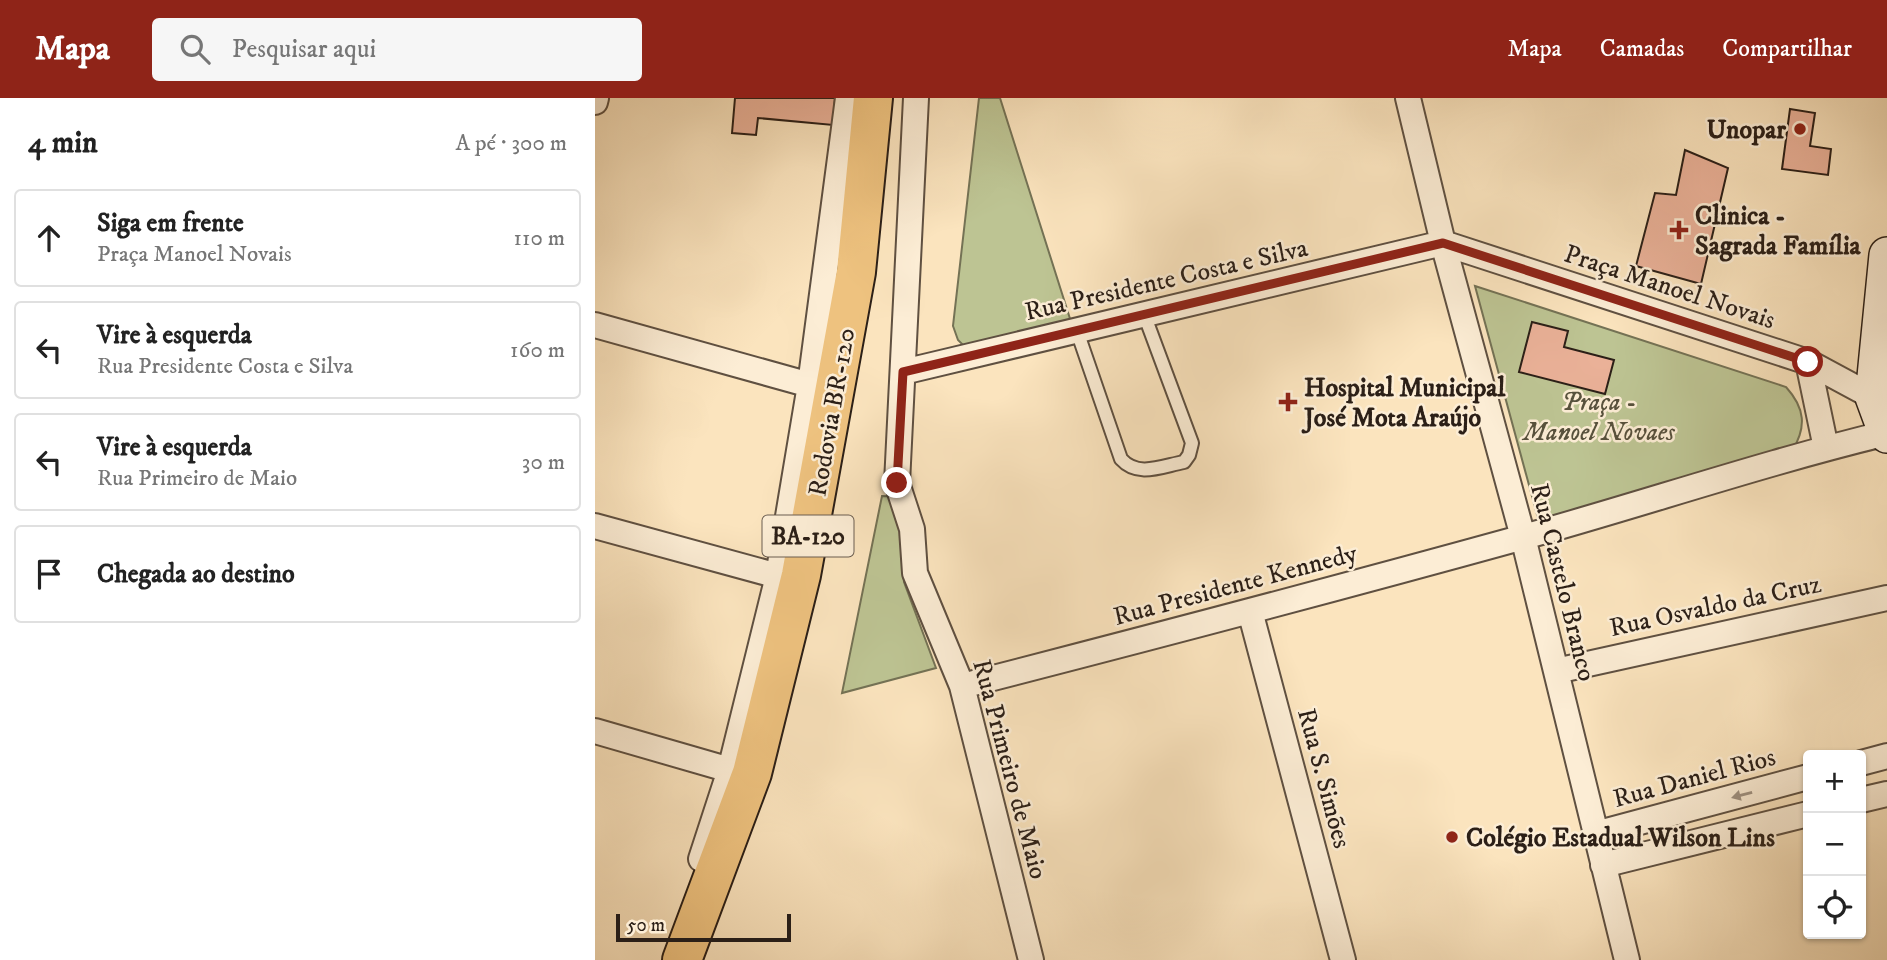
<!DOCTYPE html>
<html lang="pt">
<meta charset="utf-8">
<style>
:root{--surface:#fff;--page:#f6f6f6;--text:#222;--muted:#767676;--line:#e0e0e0;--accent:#8f2418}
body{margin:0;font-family:"IM FELL DW Pica",serif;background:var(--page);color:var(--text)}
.controls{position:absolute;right:21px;bottom:21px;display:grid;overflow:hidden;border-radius:7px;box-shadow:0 2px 5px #0004}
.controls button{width:63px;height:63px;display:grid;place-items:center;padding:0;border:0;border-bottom:2px solid var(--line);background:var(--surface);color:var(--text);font:35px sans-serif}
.scale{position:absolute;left:21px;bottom:18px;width:175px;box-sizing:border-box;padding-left:7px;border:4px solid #2b1f17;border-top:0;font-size:19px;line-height:24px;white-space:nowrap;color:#2b1f17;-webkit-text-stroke:5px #fcedd5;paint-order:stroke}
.stop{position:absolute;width:21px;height:21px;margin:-16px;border:5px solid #8f2418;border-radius:50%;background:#fff}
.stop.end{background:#8f2418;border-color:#fff;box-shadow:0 2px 7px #0008}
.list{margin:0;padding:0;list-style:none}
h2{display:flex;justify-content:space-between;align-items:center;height:91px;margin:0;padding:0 28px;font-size:30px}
h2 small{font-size:23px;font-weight:400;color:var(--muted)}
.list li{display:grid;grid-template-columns:46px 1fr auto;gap:21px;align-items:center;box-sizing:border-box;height:98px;margin:0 14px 14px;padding:0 14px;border:2px solid var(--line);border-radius:7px}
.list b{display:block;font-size:26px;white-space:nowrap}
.list p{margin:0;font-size:23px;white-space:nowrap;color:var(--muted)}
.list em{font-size:23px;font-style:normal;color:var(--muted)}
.icon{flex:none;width:38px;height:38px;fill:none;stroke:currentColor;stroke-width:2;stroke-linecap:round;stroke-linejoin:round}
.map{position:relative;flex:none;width:1292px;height:862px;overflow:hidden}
header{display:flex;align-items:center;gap:42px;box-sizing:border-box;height:98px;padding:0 35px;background:var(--accent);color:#fff}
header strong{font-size:33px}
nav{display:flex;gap:38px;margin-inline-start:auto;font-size:24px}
.search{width:490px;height:63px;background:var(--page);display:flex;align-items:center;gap:18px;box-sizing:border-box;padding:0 24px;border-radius:7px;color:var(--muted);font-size:26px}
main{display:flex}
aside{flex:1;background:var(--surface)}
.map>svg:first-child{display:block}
.green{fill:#bdc493;stroke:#747255;stroke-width:2}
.building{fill:#eab198;stroke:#2b1f17;stroke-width:2}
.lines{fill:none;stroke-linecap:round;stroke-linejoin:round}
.lane-casing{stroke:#5f5041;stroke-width:16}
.street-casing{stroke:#5f5041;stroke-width:28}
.secondary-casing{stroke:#2b1f17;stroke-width:38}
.primary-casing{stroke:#2b1f17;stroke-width:42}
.lane{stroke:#fcedd5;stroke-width:12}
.street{stroke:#fcedd5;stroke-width:24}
.secondary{stroke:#fcedd5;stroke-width:35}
.primary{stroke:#eec27f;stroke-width:38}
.oneway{fill:#9e9080}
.route{stroke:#8f2418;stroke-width:9}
.poi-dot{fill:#8f2418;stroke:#fcedd5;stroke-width:2.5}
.labels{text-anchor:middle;stroke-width:5;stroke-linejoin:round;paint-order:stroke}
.shield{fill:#fcedd5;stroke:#6a5d50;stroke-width:2}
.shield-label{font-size:24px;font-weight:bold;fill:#2b1f17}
.poi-label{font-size:26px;font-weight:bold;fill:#2b1f17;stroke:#fcedd5;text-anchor:start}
.street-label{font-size:26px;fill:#2b1f17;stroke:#fcedd5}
.park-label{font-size:26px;font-style:italic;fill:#57513c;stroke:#fcedd5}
</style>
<header>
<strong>Mapa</strong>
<div class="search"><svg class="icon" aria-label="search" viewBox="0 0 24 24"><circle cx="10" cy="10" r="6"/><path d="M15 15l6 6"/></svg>Pesquisar aqui</div>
<nav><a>Mapa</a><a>Camadas</a><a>Compartilhar</a></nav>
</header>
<main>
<aside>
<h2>4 min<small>A pé · 300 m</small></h2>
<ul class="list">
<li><svg class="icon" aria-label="ahead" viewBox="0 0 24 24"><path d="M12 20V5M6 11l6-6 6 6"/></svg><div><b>Siga em frente</b><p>Praça Manoel Novais</p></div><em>110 m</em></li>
<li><svg class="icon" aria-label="left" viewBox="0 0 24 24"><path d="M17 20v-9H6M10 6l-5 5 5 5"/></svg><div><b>Vire à esquerda</b><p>Rua Presidente Costa e Silva</p></div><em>160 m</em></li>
<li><svg class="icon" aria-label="left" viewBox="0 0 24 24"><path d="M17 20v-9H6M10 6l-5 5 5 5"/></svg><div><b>Vire à esquerda</b><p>Rua Primeiro de Maio</p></div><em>30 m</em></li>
<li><svg class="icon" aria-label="arrive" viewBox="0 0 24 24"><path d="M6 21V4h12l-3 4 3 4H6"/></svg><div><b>Chegada ao destino</b></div></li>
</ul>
</aside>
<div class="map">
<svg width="1292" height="862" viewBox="0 0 1292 862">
<rect width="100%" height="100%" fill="#fbe4be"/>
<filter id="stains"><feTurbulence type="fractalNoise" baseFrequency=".00286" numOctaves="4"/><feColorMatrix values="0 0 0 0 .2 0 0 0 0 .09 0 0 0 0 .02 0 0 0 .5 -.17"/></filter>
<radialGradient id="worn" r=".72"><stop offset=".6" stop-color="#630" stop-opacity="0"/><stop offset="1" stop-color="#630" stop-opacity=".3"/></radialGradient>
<path class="green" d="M384,0H405L477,227L369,248L363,242L358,228Z
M880,188L1191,289C1210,310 1212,329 1197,353L944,424Z
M287,398L305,399L309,484L341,570L247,595Z"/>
<path class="building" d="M140,0H240L238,27L163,20L161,37L137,35Z
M1195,11L1220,15L1215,48L1236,51L1233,77L1187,71Z
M1090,52L1133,70L1106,186L1041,168L1060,95L1081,97Z
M937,224L973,233L969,249L1019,262L1010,296L924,274Z"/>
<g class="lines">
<defs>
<path id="lane" d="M482,233L526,361C543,380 567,368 589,364L594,357L597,345L549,216"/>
<path id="street" d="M321,0L302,385L317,431L320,475L367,588L436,862
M813,0L848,145L928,439L1032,862
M0,4L1,0
M0,227L215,287
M1213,264L1231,350
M308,274L848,145L1213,264L1278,299
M0,428L183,478L199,477
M655,513L748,862
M961,573L1292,500
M367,588C554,540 740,491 925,440C1048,406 1168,365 1292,335
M0,633L135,672L151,674
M1266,665L1292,658
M1266,702L1292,696
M1000,736L1213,679
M106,761L135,672L183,478L215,287L253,0
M1008,767L1213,716"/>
<path id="secondary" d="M1292,157L1278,299L1292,337"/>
<path id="primary" d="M87,862L157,675L206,477L261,174L278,0"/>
</defs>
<use href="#lane" class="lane-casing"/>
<use href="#street" class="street-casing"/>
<use href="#secondary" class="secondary-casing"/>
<use href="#primary" class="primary-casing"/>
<use href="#lane" class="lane"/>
<use href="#street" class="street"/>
<use href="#secondary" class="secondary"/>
<use href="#primary" class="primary"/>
</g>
<defs><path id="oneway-solid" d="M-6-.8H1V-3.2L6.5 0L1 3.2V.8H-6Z" transform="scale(1.75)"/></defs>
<use class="oneway" href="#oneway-solid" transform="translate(1147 697) rotate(165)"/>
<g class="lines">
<path class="route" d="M302,385L308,274L848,145L1213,264"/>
</g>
<g class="poi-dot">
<circle cx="1205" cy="31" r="7"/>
<path d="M1080.5 121.5h7v7h7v7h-7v7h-7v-7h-7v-7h7z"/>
<path d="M689.5 293.5h7v7h7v7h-7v7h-7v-7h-7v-7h7z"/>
<circle cx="857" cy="739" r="7"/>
</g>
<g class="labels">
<rect class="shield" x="167.5" y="417.5" width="91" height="41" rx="5"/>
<g class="shield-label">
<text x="213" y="446">BA-120</text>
</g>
<g class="poi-label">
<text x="1191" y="40" text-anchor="end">Unopar</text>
<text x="1100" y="126">Clinica -<tspan x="1100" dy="30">Sagrada Família</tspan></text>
<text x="709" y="298">Hospital Municipal<tspan x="709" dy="30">José Mota Araújo</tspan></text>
<text x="871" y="748">Colégio Estadual Wilson Lins</text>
</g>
<g class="street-label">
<text transform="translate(571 181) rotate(-13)" y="9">Rua Presidente Costa e Silva</text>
<text transform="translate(1075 188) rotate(18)" y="9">Praça Manoel Novais</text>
<text transform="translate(236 314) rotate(-80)" y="9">Rodovia BR-120</text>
<text transform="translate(969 484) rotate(76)" y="9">Rua Castelo Branco</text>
<text transform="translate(640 486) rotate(-15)" y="9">Rua Presidente Kennedy</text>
<text transform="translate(1120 507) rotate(-12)" y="9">Rua Osvaldo da Cruz</text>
<text transform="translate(416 671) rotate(75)" y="9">Rua Primeiro de Maio</text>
<text transform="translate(1099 679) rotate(-15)" y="9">Rua Daniel Rios</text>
<text transform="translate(730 680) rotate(75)" y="9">Rua S. Simões</text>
</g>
<g class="park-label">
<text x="1004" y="312">Praça -<tspan x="1004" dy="30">Manoel Novaes</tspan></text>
</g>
</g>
<rect width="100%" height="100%" filter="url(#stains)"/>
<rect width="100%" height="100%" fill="url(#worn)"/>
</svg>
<div class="controls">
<button>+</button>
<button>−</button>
<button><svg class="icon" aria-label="locate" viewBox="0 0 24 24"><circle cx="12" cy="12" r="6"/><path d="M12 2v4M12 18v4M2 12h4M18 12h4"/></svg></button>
</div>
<div class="scale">50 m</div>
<div class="stop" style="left:1213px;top:264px"></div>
<div class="stop end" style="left:302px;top:385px"></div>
</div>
</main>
